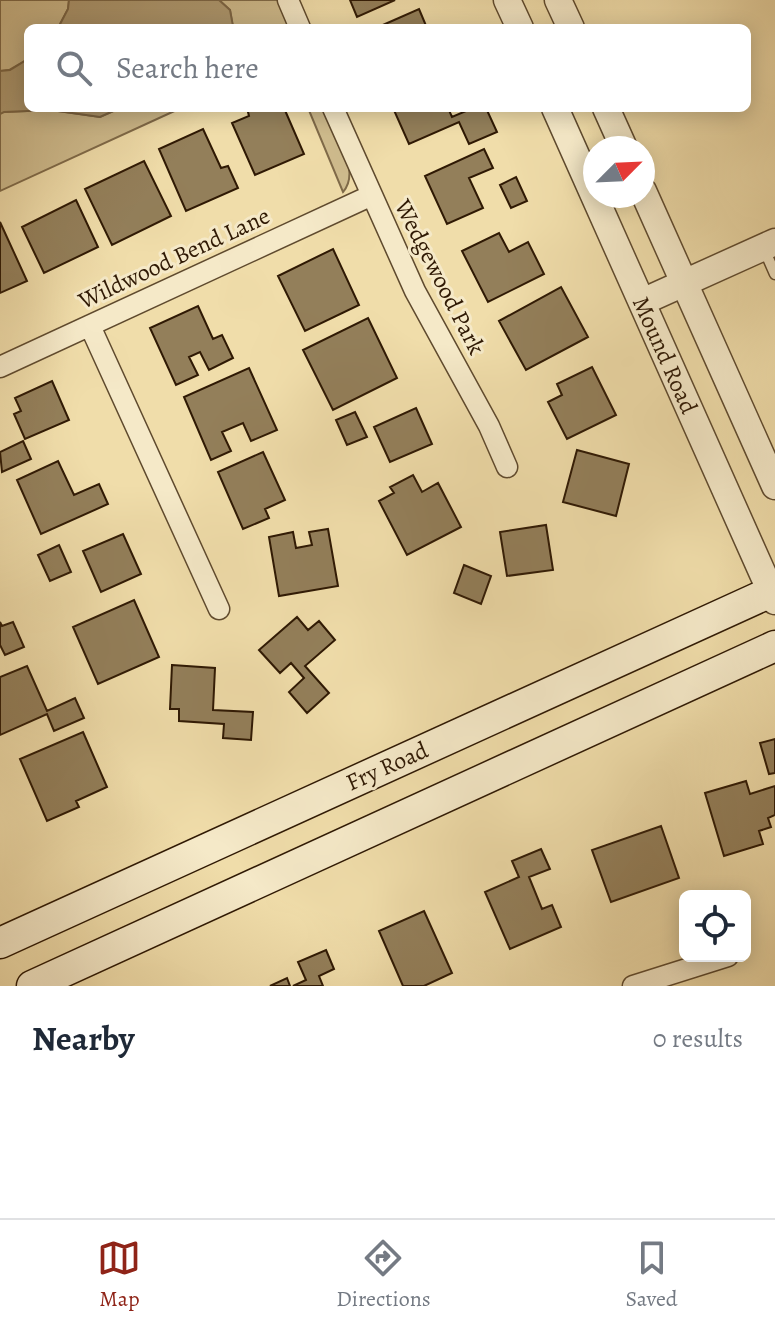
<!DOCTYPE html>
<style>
:root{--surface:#fff;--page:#f2f2f3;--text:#1f2937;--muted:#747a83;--line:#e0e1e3;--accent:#8f2418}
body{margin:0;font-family:Alegreya,serif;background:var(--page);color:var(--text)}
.controls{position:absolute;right:24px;bottom:24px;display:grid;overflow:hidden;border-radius:12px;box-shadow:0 4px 20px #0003}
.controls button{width:72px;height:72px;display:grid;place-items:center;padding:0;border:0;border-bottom:2px solid var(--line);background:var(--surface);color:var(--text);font:40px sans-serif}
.compass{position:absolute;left:583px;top:136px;width:72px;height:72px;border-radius:50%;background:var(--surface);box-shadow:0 4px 20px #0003;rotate:66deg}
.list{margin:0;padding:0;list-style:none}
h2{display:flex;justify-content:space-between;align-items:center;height:104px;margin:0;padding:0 32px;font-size:34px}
h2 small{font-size:26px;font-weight:400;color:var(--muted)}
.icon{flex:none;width:44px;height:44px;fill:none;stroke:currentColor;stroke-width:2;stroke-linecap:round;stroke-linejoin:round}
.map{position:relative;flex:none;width:775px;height:986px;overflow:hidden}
.search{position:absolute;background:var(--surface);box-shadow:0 4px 20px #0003;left:24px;right:24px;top:24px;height:88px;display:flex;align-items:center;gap:20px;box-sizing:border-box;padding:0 28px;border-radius:12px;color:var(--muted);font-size:30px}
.sheet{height:232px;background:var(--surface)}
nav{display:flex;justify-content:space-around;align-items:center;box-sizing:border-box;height:112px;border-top:2px solid var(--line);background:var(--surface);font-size:22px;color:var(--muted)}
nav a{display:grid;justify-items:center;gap:4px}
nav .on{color:var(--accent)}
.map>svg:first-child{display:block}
.green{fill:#cfbc8e;stroke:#7f6a49;stroke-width:2}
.water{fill:#ae9a72;stroke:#7b6646;stroke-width:2}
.building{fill:#937f5a;stroke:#2f1904;stroke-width:2}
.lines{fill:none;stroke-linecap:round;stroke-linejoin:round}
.service-casing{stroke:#5f4a2e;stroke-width:13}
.minor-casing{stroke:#5f4a2e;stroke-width:23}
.tertiary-casing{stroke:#5f4a2e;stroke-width:29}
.secondary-casing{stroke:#2f1904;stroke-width:33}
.service{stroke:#f5e9c8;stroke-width:10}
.minor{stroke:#f5e9c8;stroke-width:20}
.tertiary{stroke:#f5e9c8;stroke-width:26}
.secondary{stroke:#f5e9c8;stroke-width:30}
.labels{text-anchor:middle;stroke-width:6;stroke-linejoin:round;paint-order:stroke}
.street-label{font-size:24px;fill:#2f1904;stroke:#f5e9c8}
</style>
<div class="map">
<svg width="775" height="986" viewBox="0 0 775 986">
<rect width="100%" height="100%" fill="#f0ddaa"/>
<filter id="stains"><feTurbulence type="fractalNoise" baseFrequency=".0025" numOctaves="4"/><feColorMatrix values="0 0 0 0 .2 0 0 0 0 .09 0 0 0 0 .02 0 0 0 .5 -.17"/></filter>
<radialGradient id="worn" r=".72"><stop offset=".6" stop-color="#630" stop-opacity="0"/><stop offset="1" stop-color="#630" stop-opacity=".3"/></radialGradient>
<path class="green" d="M0,0H69L68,9L58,28H28V59L9,70L0,71Z
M219,0H279L291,28H233L230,10Z
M120,108H181L0,191V114L3,112L51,110L100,117Z
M308,108H325C334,130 362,171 343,192Z"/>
<path class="water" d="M69,0H219L230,10L233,26V28H58L68,9Z
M28,59V108H120L100,117L51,110L4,112L0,114V71L10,70Z"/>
<path class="building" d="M350,0H395L357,17Z
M419,9L427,28H376Z
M284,108L304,154L255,175L232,123L249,116L247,108Z
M393,108H448L452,117L473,108H486L497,132L469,144L459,122L409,144Z
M203,129L221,168L228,166L238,188L186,211L159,149Z
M484,149L493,168L469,178L483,208L447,224L425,176Z
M144,161L171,216L112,245L85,189Z
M516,177L527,201L511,208L500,185Z
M76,200L98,247L44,273L22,227Z
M0,222L27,281L0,293Z
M499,233L509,252L528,242L544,274L488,302L462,251Z
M333,249L359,305L305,331L278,276Z
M561,287L588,337L526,370L499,321Z
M198,306L213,339L222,335L233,358L209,370L200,352L189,357L198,375L176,385L150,328Z
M368,318L397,378L333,410L303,350Z
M592,367L616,415L567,439L548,402L562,395L557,384Z
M249,368L277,430L251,441L243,423L222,432L231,451L211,460L184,397Z
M52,381L69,420L25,439L14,414L21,411L15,398Z
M416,408L432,444L390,462L374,427Z
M355,412L367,437L347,445L336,420Z
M23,441L31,459L2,472L0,452Z
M577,450L629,464L616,516L563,502Z
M263,452L285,500L265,509L269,518L243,529L218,472Z
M58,461L74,495L99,484L108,504L41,534L17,480Z
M413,475L422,492L438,483L461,527L407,555L379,501L394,493L390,487Z
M546,525L553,570L507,576L500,532Z
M328,529L338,586L279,596L269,537L293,532L296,548L312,545L309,532Z
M123,534L141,574L101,592L83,551Z
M59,545L71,572L50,581L38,555Z
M464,565L491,576L481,604L454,593Z
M134,600L159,657L98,684L73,627Z
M297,617L308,630L319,621L335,640L305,666L329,693L307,713L289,692L304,678L291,663L280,673L259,650Z
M0,622L2,626L13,622L24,647L5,655L0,645Z
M172,665L215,668L213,710L253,712L251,740L223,738L224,724L179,721V709H170Z
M27,666L47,711L75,698L84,718L54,731L47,714L0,735V677Z
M83,732L107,787L76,801L79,807L47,821L20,759Z
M775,739V773L769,774L760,743Z
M746,781L750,794L775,786V815L768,818L771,827L759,831L763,844L724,856L705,793Z
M661,826L679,878L611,902L592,850Z
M541,849L550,869L529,877L542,909L552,905L561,927L510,949L485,892L519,877L512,861Z
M424,911L452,973L424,986H403L379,931Z
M326,950L334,969L319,976L323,986H293L306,980L298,962Z
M287,978L290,986H270Z"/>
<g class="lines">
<defs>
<path id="service" d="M764,249L775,274"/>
<path id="minor" d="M288,0L300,28
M333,108L415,291L489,426L507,467
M90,326L219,609
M0,367L370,196
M633,986L728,956"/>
<path id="tertiary" d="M507,0L520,28
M558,0L571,28
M555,108L775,601
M606,108L624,148
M643,191L775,486
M642,302L775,242"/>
<path id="secondary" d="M0,943L775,590
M32,986L775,646"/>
</defs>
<use href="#service" class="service-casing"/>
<use href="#minor" class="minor-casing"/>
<use href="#tertiary" class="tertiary-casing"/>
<use href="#secondary" class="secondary-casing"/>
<use href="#service" class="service"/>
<use href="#minor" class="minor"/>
<use href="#tertiary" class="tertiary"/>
<use href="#secondary" class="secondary"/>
</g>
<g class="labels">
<g class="street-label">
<text transform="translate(174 258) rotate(-25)" y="8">Wildwood Bend Lane</text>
<text transform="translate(440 277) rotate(63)" y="8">Wedgewood Park</text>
<text transform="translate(665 355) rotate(66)" y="8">Mound Road</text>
<text transform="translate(387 766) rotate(-24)" y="8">Fry Road</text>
</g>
</g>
<rect width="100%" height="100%" filter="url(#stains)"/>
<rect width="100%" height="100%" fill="url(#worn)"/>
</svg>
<div class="controls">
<button><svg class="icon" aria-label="locate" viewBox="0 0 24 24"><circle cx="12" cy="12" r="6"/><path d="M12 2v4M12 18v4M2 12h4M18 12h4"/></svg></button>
</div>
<svg class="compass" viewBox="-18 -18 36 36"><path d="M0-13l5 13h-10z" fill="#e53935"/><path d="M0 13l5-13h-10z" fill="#747a83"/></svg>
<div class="search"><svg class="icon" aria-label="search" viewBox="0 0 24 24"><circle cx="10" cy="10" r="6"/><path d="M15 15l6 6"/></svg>Search here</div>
</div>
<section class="sheet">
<h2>Nearby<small>0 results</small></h2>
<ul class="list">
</ul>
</section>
<nav>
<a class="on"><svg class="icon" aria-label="map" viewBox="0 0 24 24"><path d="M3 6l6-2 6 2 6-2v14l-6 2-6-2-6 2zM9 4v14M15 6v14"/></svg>Map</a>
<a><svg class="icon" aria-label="directions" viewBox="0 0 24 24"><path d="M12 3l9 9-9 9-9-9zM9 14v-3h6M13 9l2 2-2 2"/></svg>Directions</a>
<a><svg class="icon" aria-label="saved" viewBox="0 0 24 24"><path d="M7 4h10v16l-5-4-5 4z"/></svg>Saved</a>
</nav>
